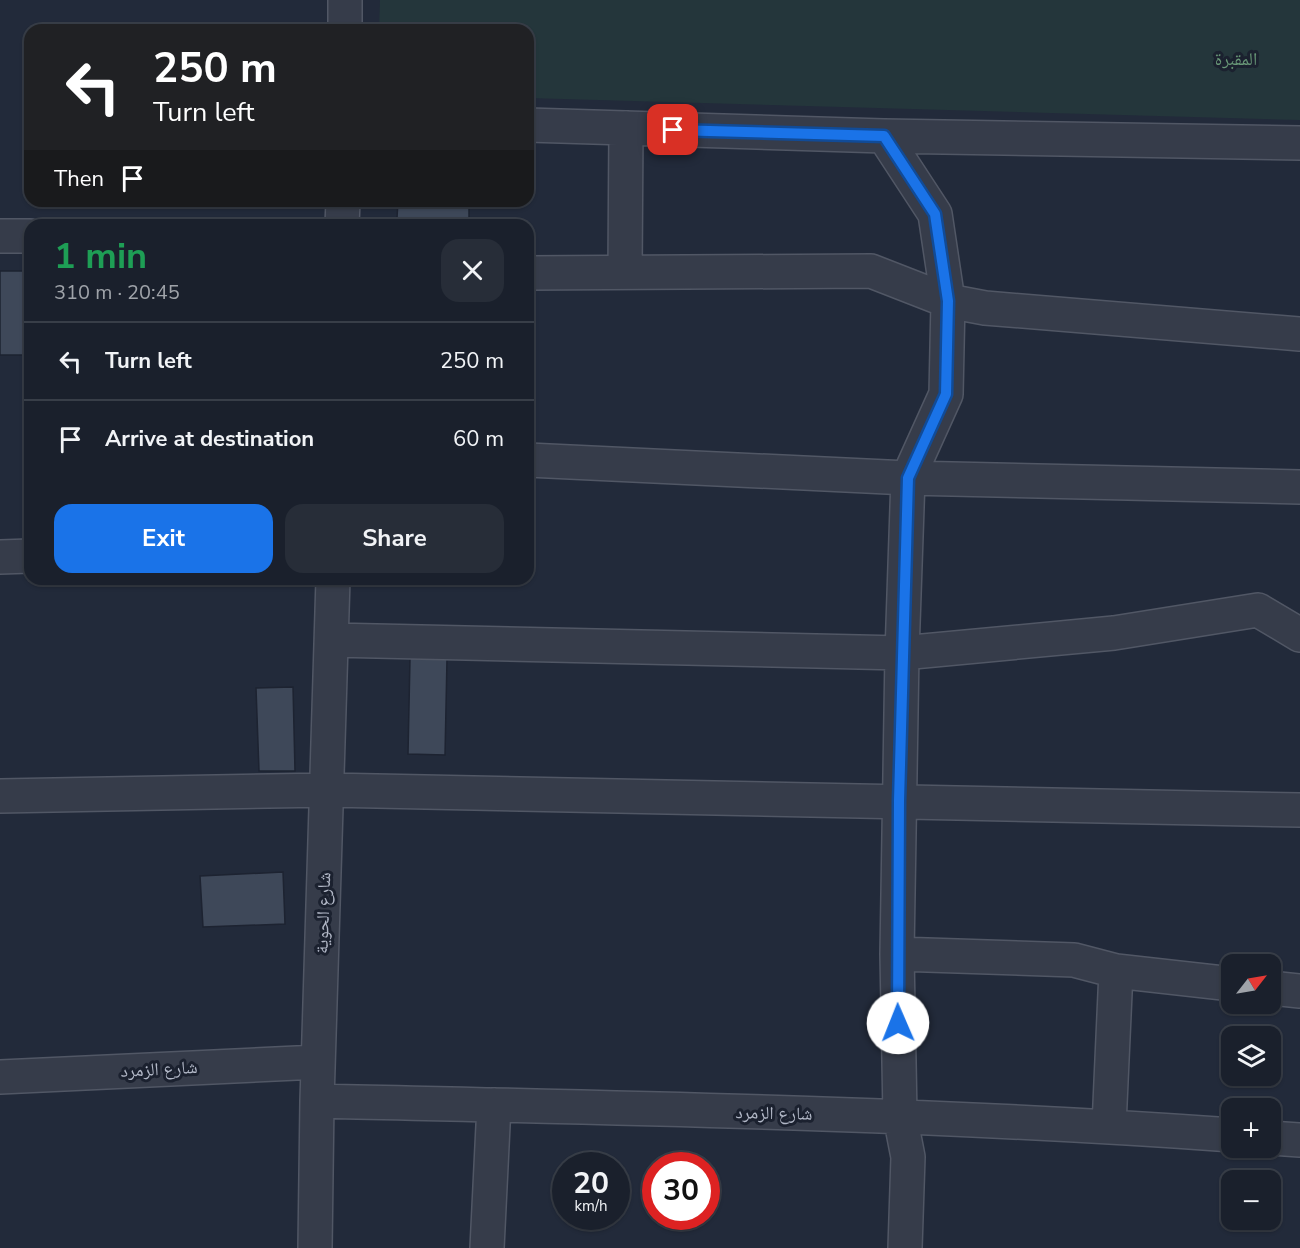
<!DOCTYPE html>
<html lang="en">
<head>
<meta charset="utf-8">
<style>
  :root { --surface:#1a202c; --page:#272d38; --text:#f1f3f6; --muted:#9fa3a9; --line:#383e48; --accent:#1a73e8 }
  body { margin:0; font-family:"Nunito Sans","Noto Naskh Arabic",sans-serif; background:var(--page); color:var(--text); height:100vh; display:flex; flex-direction:column; font-size:22px; white-space:nowrap }
  * { box-sizing:border-box; margin:0 }
  p { font-size:20px; color:var(--muted) }
  .icon { flex:none; width:33px; height:33px; fill:none; stroke:currentColor; stroke-width:2; stroke-linecap:round; stroke-linejoin:round }
  .map { position:relative; flex:1; overflow:hidden }
  .side { position:absolute; left:24px; top:219px; width:510px; height:366px; display:flex; flex-direction:column; background:var(--surface); border-radius:18px; box-shadow:0 2px 4px #0004,0 0 0 2px var(--line) }
  .side>* { flex:none }
  .guide { position:absolute; left:24px; top:24px; width:510px; height:183px; border-radius:18px; box-shadow:0 2px 4px #0004,0 0 0 2px var(--line); background:#202124; color:#fff; overflow:hidden }
  .needle { width:39px; rotate:59deg }
  .buttons { position:absolute; left:1221px; top:954px; display:grid; gap:12px }
  .buttons a { display:grid; place-items:center; width:60px; height:60px; border-radius:12px; background:var(--surface); box-shadow:0 2px 4px #0004,0 0 0 2px var(--line); font-size:30px }
  .speed { position:absolute; left:552px; top:1152px; display:flex; gap:12px; font-size:30px; font-weight:700; text-align:center }
  .speed>* { display:grid; place-content:center; width:78px; height:78px; border-radius:50%; background:var(--surface); box-shadow:0 2px 4px #0004,0 0 0 2px var(--line); line-height:1 }
  .speed small { font-size:15px; font-weight:400 }
  .speed .limit { border:9px solid #d22; background:#fff; color:#111 }
  .pin { position:absolute; display:grid; place-items:center; width:51px; height:51px; color:#fff; margin:-26px; border-radius:12px; box-shadow:0 3px 9px #0006 }
  .me { position:absolute; width:66px; margin:-33px; rotate:359deg; stroke-linejoin:round; filter:drop-shadow(0 0 4px #0008) }
  .turn { display:flex; align-items:center; gap:21px; height:126px; padding:0 30px; font-size:27px }
  .turn .icon { width:78px; height:78px; stroke-width:2.5 }
  .turn b { display:block; font-size:42px; line-height:51px }
  .then { display:flex; align-items:center; height:57px; padding:0 30px; background:#0003; gap:12px; font-size:22px }
  .round { display:grid; place-items:center; flex:none; width:63px; height:63px; border-radius:18px; background:var(--page) }
  .overview { display:flex; align-items:center; justify-content:space-between; height:102px; padding:0 30px }
  h1 { font-size:36px; font-weight:700; line-height:45px; color:#1e9e55 }
  .primary-button { display:flex; gap:12px; margin-top:auto; padding:12px 30px }
  .primary-button a { flex:1; height:69px; border-radius:18px; background:var(--accent); color:#fff; font-size:24px; font-weight:700; line-height:69px; text-align:center }
  .primary-button a+a { background:var(--page); color:var(--text) }
  ul { padding:0; list-style:none }
  li { display:flex; align-items:center; gap:18px; height:78px; padding:0 30px; border-top:2px solid var(--line) }
  li div { flex:1 }
  li b { display:block; font-size:22px }
  li em { font-style:normal }
  .map>svg:first-child { display:block }
  .green { fill:#24363b }
  .building { fill:#3e4859; stroke:#1d2331; stroke-width:1.5 }
  .lines { fill:none; stroke-linecap:round; stroke-linejoin:round }
  .minor-casing { stroke:#515765; stroke-width:36 }
  .minor { stroke:#363c4a; stroke-width:33 }
  .route-casing { stroke:#114b97; stroke-width:15 }
  .route { stroke:#1a73e8; stroke-width:10 }
  .labels { text-anchor:middle; dominant-baseline:central; stroke-width:6; stroke-linejoin:round; paint-order:stroke }
  .park-label { font-size:18px; fill:#689777; stroke:#1b212f }
  .street-label { font-size:18px; fill:#b1b7c6; stroke:#1b212f }
</style>
</head>
<body>
<div class="map">
<svg width="1300" height="1248" viewBox="0 0 1300 1248">
  <rect width="100%" height="100%" fill="#222a3a"/>
  <!-- green -->
  <path class="green" d="M 380,0 L 1300,0 L 1300,120 L 528,98 L 528,30 L 379,30 Z"/>
  <!-- building -->
  <path class="building" d="M 398,201 L 469,201 L 469,225 L 402,225 L 397,218 Z
    M 0,271 L 30,271 L 30,355 L 0,355 Z
    M 410,658 L 447,659 L 445,755 L 408,754 Z
    M 293,687 L 295,771 L 259,771 L 256,688 Z
    M 283,872 L 285,924 L 203,927 L 200,876 Z"/>
  <g class="lines">
    <!-- minor casing -->
    <g class="minor-casing">
      <path id="minor" d="M 345,0 L 345,30
        M 528,125 L 884,136 L 1300,143
        M 884,136 L 935,214 L 948,301 L 946,394 L 908,478 L 902,653 L 897,954 L 900,1116 L 908,1157 L 905,1248
        M 342,225 L 343,201
        M 0,236 L 30,236
        M 625,272 L 626,128
        M 528,273 L 871,271 L 948,301 L 985,308 L 1300,334
        M 528,460 L 908,478 L 1300,487
        M 0,557 L 30,556
        M 332,640 L 902,653 L 1114,633 L 1258,610 L 1300,635
        M 0,796 L 328,790 L 1300,810
        M 897,954 L 1074,960 L 1116,971
        M 1270,988 L 1300,991
        M 0,1077 L 318,1062
        M 317,1101 C 622,1108 927,1113 1232,1135
        M 1109,1126 L 1116,971 L 1232,984
        M 1270,1138 L 1300,1140
        M 315,1248 L 317,1101 L 333,579
        M 487,1248 L 494,1105"/>
    </g>
    <!-- minor -->
    <use href="#minor" class="minor"/>
  </g>
  <g class="lines">
    <!-- route casing -->
    <g class="route-casing">
      <path id="route" d="M 673,130 L 884,136 L 935,214 L 948,301 L 946,394 L 908,478 L 899,801 L 898,1023"/>
    </g>
    <!-- route -->
    <use href="#route" class="route"/>
  </g>
  <g class="labels">
    <!-- park labels -->
    <g class="park-label">
      <text x="1236" y="59">المقبرة</text>
    </g>
    <!-- street labels -->
    <g class="street-label">
      <text transform="translate(323 913) rotate(-88)">شارع الحوية</text>
      <text transform="translate(159 1069) rotate(-3)">شارع الزمرد</text>
      <text transform="translate(774 1113) rotate(1)">شارع الزمرد</text>
    </g>
  </g>
</svg>
<div class="buttons">
<a><svg class="needle" viewBox="-14 -14 28 28"><path d="M0-13l5 13h-10z" fill="#e53935"/><path d="M0 13l5-13h-10z" fill="#9fa3a9"/></svg></a>
<a><svg class="icon" aria-label="layers" viewBox="0 0 24 24"><path d="M12 4l9 5-9 5-9-5zM3 14l9 5 9-5"/></svg></a>
<a>+</a>
<a>−</a>
</div>
<div class="speed"><div>20<small>km/h</small></div><div class="limit">30</div></div>
<div class="pin" style="left:673px;top:130px;background:#d93025"><svg class="icon" aria-label="arrive" viewBox="0 0 24 24"><path d="M6 21V4h12l-3 4 3 4H6"/></svg></div>
<svg class="me" style="left:898px;top:1023px" viewBox="-20 -20 40 40"><circle r="19" fill="#fff"/><path d="M0-13L10 11 0 6-10 11z" fill="#1a73e8"/></svg>
<div class="guide">
<div class="turn"><svg class="icon" aria-label="left" viewBox="0 0 24 24"><path d="M17 20v-9H6M10 6l-5 5 5 5"/></svg><div><b>250 m</b>Turn left</div></div>
<div class="then">Then<svg class="icon" aria-label="arrive" viewBox="0 0 24 24"><path d="M6 21V4h12l-3 4 3 4H6"/></svg></div>
</div>
<section class="side">
<div class="overview"><div><h1>1 min</h1><p>310 m · 20:45</p></div><a class="round"><svg class="icon" aria-label="close" viewBox="0 0 24 24"><path d="M6 6l12 12M18 6L6 18"/></svg></a></div>
<ul>
<li><svg class="icon" aria-label="left" viewBox="0 0 24 24"><path d="M17 20v-9H6M10 6l-5 5 5 5"/></svg><div><b>Turn left</b></div><em>250 m</em></li>
<li><svg class="icon" aria-label="arrive" viewBox="0 0 24 24"><path d="M6 21V4h12l-3 4 3 4H6"/></svg><div><b>Arrive at destination</b></div><em>60 m</em></li>
</ul>
<div class="primary-button"><a>Exit</a><a>Share</a></div>
</section>
</div>
</body>
</html>
